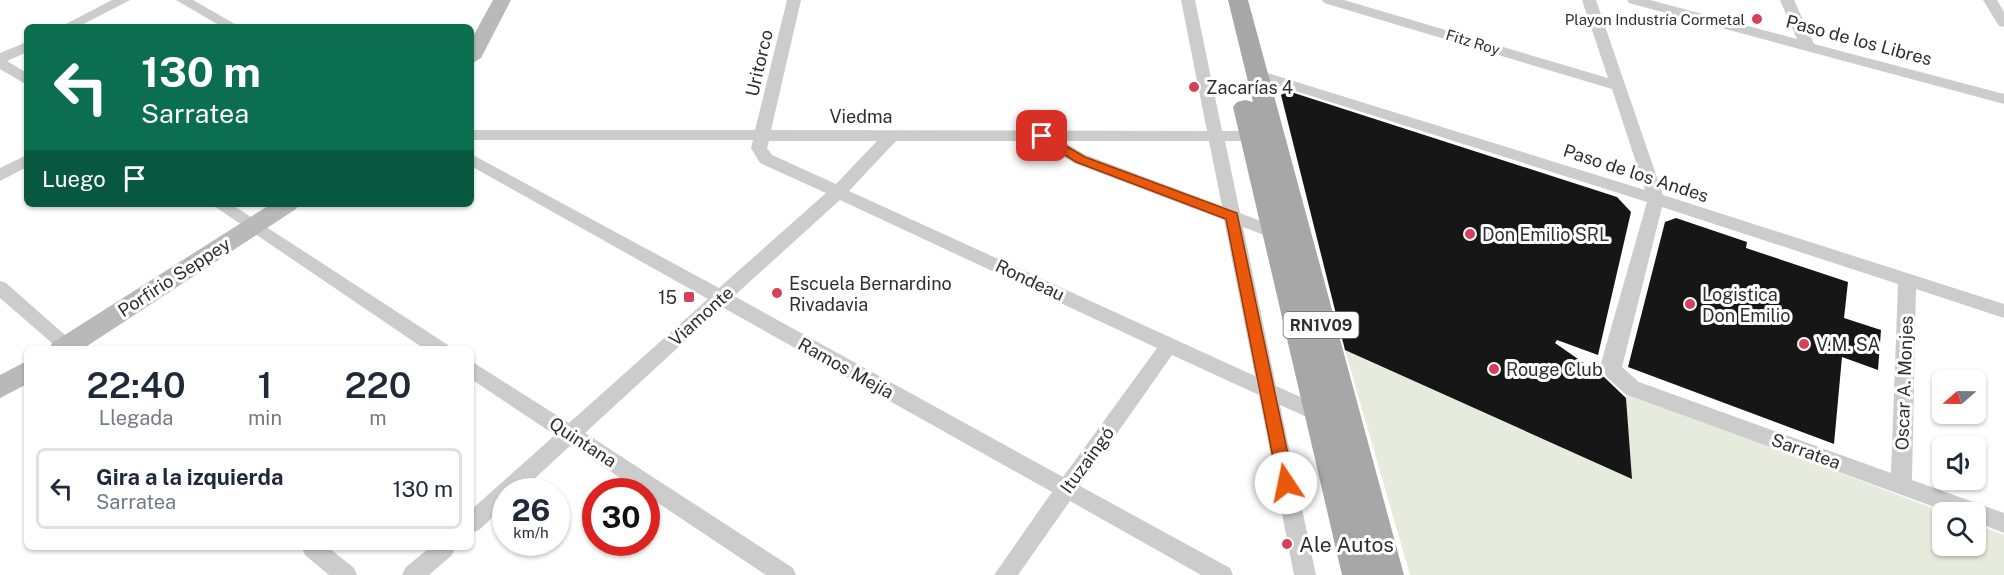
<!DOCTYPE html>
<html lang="es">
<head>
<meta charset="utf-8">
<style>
  :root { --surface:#fff; --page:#f2f2f3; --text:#1f2937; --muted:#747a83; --line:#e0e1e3 }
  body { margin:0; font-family:"Public Sans",sans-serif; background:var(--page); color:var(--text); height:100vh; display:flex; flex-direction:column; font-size:22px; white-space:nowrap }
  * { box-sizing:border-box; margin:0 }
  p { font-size:20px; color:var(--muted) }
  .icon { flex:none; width:33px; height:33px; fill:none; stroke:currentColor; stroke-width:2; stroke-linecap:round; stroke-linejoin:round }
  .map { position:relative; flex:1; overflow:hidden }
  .panel { position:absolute; left:24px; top:346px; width:450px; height:204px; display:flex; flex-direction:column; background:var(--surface); border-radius:9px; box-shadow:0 2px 4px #0004 }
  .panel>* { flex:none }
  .hud { position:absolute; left:24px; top:24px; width:450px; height:183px; border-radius:9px; box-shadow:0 2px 4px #0004; background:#0b6e4f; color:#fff; overflow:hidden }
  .needle { width:39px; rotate:250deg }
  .tools { position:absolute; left:1932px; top:370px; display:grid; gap:12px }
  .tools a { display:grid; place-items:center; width:54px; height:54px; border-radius:9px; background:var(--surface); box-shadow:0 2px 4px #0004; font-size:30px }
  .speed { position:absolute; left:492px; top:478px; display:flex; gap:12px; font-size:30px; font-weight:700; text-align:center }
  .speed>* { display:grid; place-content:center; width:78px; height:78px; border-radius:50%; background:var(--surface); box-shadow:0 2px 4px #0004; line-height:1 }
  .speed small { font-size:15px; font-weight:400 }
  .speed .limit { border:9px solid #d22; background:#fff; color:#111 }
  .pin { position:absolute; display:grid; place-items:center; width:51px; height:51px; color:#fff; margin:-26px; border-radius:12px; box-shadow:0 3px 9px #0006 }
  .me { position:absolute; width:66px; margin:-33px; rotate:349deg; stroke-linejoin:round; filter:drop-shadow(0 0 4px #0008) }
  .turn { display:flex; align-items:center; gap:21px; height:126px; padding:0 18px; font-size:27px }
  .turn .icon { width:78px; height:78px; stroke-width:2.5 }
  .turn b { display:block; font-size:42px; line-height:51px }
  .then { display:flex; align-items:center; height:57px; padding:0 18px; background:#0003; gap:12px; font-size:22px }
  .eta { display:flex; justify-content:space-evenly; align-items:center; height:102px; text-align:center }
  .eta b { font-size:36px; font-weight:600; line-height:42px }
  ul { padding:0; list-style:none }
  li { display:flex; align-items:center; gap:18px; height:81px; margin:0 12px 9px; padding:0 6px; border:3px solid var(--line); border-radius:9px }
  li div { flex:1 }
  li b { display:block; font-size:22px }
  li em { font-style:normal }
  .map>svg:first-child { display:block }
  .green { fill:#e6ebde }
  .building { fill:#161616 }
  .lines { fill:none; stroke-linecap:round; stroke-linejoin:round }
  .street { fill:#ccc; fill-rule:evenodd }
  .secondary { fill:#b9b9b9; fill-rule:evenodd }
  .primary { fill:#a7a7a7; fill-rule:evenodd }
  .route { fill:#ea580c; stroke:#983908; stroke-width:1.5 }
  .poi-dot { fill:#d74059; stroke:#fff; stroke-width:2 }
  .labels { text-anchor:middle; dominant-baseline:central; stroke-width:6; stroke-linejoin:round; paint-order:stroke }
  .far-poi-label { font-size:15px; fill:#2f2f2f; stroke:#fff; text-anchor:end }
  .far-street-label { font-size:15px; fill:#2f2f2f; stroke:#fff }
  .shield { fill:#fff; stroke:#6d6d6d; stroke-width:1.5 }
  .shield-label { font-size:16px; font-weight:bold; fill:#2f2f2f }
  .street-label { font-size:18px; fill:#2f2f2f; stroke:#fff }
  .poi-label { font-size:18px; fill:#2f2f2f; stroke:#fff; text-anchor:start }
  .near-poi-label { font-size:21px; fill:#2f2f2f; stroke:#fff; text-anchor:start }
</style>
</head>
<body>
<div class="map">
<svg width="2004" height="575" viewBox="0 0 2004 575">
  <rect width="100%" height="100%" fill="#fff"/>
  <!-- green -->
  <path class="green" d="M 1345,350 L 1627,419 L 1626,392 L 1946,513 L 1942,513 L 1942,546 L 1976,546 L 1976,524 L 2004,535 L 2004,575 L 1410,575 Z"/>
  <!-- building -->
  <path class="building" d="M 1288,91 L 1617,197 L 1631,212 L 1598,355 L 1557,340 L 1555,343 L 1604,377 L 1626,398 L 1632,479 L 1345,350 L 1281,95 Z
    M 1676,218 L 1747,242 L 1746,248 L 1848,282 L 1844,318 L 1881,330 L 1878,370 L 1842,357 L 1834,444 L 1628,367 L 1665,222 Z"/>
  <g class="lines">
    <!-- street -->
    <path class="street" d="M 112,0 L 130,0 L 78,27 L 60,27 Z
      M 176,0 L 193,0 L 240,27 L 222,27 Z
      M 787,0 L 801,0 L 771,130 L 1207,131 L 1181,0 L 1195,0 L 1222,131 L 1251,131 L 1259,136 L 1251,141 L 1225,141 L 1240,213 L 1281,229 L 1284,233 L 1275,239 L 1243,227 L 1276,386 L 1325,408 L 1328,414 L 1325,420 L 1318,422 L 1280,405 L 1316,575 L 1294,575 L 1259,395 L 1172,355 L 1080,486 L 1230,568 L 1233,575 L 1201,575 L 1070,501 L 1018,575 L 994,575 L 1052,492 L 722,307 L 585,433 L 793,568 L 796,575 L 766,575 L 646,495 L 646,492 L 641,492 L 571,445 L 520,492 L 506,492 L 506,505 L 479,530 L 471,533 L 471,510 L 555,435 L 471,379 L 471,361 L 569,423 L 708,299 L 471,166 L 471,154 L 719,288 L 826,193 L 760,163 L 751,148 L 753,140 L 471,140 L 471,130 L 755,130 ZM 769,141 L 877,141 L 836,184 L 772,155 L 767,148 ZM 896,141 L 1038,141 L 1074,163 L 1224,220 L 1255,376 L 849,191 ZM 1062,141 L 1209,141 L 1222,206 L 1086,155 ZM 840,200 L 1157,348 L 1063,477 L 734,296 Z
      M 1322,0 L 1344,0 L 1608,78 L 1582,0 L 1596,0 L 1663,195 L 2004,304 L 2004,318 L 1916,289 L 1912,480 L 2004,513 L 2004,533 L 1976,522 L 1976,513 L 1951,513 L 1625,394 L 1606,376 L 1601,363 L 1647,202 L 1251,77 L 1249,74 L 1256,69 L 1261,71 L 1645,190 L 1612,89 L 1324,3 ZM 1662,207 L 1898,284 L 1891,473 L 1639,382 L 1622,367 Z
      M 1627,0 L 1650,0 L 1797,39 L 1780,0 L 1794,0 L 1814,44 L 2004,94 L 2004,104 L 1629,3 Z
      M 1983,0 L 1997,0 L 2004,12 L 2004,27 L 1999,26 Z
      M 27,42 L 27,52 L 7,61 L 27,73 L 27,85 L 0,69 L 0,53 Z
      M 27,155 L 27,167 L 0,181 L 0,168 Z
      M 211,204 L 231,204 L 448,345 L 450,350 L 426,350 Z
      M 0,281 L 6,283 L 82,350 L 60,350 L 0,298 Z
      M 302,548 L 329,548 L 354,568 L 357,575 L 329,575 L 305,555 Z
      M 429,548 L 455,548 L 452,555 L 429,575 L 402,575 L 405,568 Z"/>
    <!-- secondary -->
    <path class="secondary" d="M 493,0 L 511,0 L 481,58 L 471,64 L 471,40 Z
      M 271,204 L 299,204 L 296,209 L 81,350 L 49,350 L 52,343 Z
      M 27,361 L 27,384 L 0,398 L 0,375 Z"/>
    <!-- primary -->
    <path class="primary" d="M 1228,0 L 1248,0 L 1404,575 L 1342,575 L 1233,107 L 1237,102 L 1245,100 L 1253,102 Z"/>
  </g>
  <!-- route -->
  <path class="route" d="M 1042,132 L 1085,157 L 1237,213 L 1294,483 L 1292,488 L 1281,488 L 1278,483 L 1226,219 L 1076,162 L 1038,138 L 1036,136 Z"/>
  <!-- markers -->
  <g class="poi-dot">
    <circle cx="1757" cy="19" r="6"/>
    <circle cx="1194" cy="87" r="6"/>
    <circle cx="1470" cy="234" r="6"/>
    <circle cx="777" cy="293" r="6"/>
    <rect x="683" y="291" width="12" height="12" rx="3"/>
    <circle cx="1690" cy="304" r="6"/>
    <circle cx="1804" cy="344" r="6"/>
    <circle cx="1494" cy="369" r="6"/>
    <circle cx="1287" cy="544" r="6"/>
  </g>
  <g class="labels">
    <!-- far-poi labels -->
    <g class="far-poi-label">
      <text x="1745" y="19">Playon Industría Cormetal</text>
    </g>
    <!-- far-street labels -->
    <g class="far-street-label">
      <text transform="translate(1473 42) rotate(17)">Fitz Roy</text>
    </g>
    <!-- shield labels -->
    <rect class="shield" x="1283.5" y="312" width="75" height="26" rx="4.5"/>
    <g class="shield-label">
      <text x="1321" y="325">RN1V09</text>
    </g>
    <!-- street labels -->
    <g class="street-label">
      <text transform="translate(1859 40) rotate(15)">Paso de los Libres</text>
      <text transform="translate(759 63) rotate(-77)">Uritorco</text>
      <text x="861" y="116">Viedma</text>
      <text transform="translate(1636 173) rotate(18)">Paso de los Andes</text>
      <text transform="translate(174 277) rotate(-33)">Porfirio Seppey</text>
      <text transform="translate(1030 280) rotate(25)">Rondeau</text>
      <text transform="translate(701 316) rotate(-42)">Viamonte</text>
      <text transform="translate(846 368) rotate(29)">Ramos Mejía</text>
      <text transform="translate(1904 383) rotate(-88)">Oscar A. Monjes</text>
      <text transform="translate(583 442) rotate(33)">Quintana</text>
      <text transform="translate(1806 451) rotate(20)">Sarratea</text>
      <text transform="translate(1087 460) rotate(-54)">Ituzaingó</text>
    </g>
    <!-- poi labels -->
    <g class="poi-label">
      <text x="1206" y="87">Zacarías 4</text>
      <text x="1482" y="234">Don Emilio SRL</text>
      <text x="789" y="283">Escuela Bernardino<tspan x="789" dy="21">Rivadavia</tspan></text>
      <text x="1702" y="294">Logistica<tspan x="1702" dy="21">Don Emilio</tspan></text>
      <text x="677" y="297" text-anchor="end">15</text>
      <text x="1816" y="344">V.M. SA</text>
      <text x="1506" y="369">Rouge Club</text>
    </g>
    <!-- near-poi labels -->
    <g class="near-poi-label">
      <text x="1299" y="544">Ale Autos</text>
    </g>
  </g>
</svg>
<div class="tools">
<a><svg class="needle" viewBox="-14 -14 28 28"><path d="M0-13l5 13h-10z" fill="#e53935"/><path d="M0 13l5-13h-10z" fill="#747a83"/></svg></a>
<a><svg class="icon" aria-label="sound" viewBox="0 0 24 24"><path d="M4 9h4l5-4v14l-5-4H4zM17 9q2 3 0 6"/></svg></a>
<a><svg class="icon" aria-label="search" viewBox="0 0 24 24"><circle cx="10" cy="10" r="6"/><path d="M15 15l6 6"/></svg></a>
</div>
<div class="speed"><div>26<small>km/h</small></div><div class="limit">30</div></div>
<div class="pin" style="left:1042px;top:136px;background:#d93025"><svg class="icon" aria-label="arrive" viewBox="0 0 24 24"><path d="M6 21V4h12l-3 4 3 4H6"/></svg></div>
<svg class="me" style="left:1286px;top:483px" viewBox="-20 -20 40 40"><circle r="19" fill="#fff"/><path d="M0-13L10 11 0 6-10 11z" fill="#ea580c"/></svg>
<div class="hud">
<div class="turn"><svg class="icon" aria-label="left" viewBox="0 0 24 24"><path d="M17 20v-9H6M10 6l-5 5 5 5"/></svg><div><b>130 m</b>Sarratea</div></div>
<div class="then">Luego<svg class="icon" aria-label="arrive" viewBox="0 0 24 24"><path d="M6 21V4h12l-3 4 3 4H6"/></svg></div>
</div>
<section class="panel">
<div class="eta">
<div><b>22:40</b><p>Llegada</p></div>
<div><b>1</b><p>min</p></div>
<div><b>220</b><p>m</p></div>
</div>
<ul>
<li><svg class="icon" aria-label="left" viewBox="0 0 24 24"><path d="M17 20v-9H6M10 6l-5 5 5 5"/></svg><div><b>Gira a la izquierda</b><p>Sarratea</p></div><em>130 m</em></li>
</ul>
</section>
</div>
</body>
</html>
